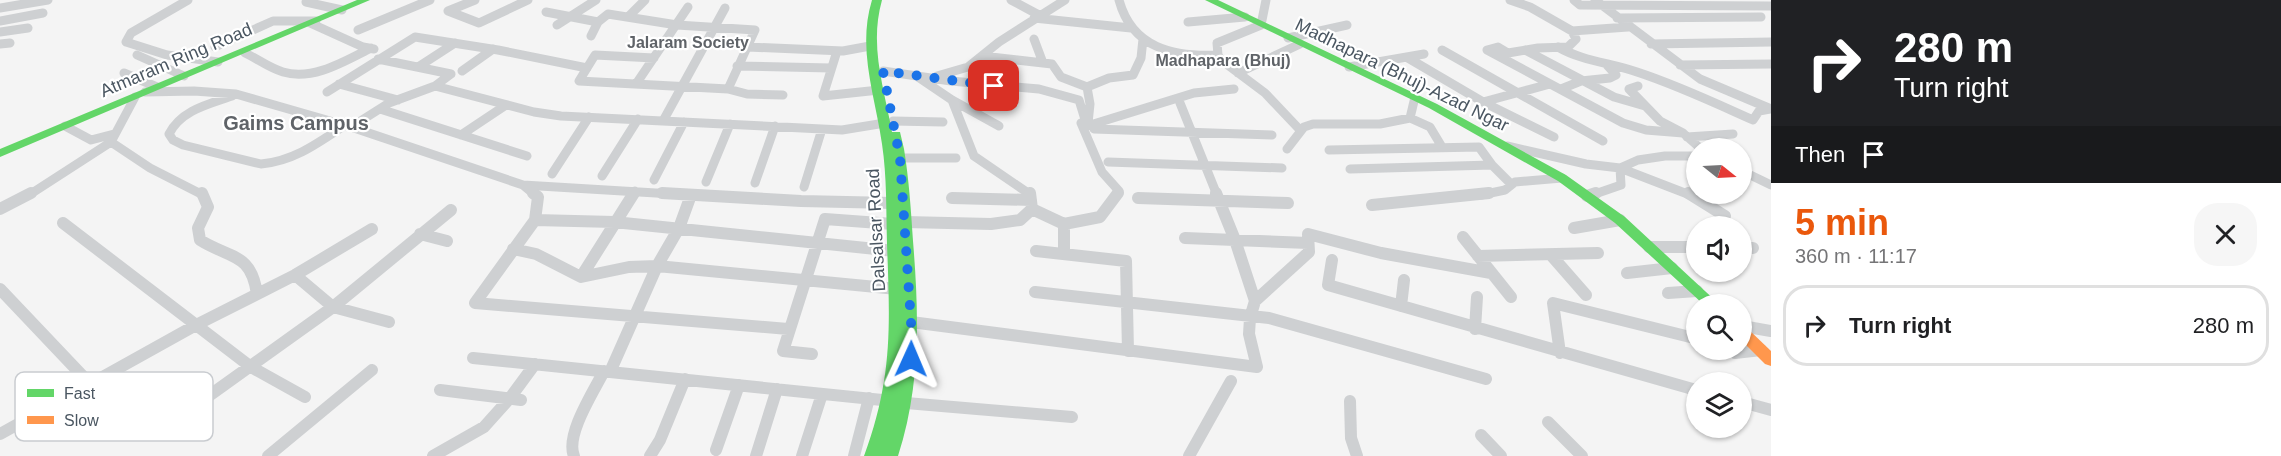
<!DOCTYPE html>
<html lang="en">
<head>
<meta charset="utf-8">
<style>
  :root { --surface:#fff; --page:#f6f6f6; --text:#202124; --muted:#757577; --line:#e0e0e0; --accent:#ea580c }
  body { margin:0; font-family:Arial,sans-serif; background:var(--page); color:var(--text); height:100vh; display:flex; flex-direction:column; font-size:22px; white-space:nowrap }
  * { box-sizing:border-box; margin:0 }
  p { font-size:20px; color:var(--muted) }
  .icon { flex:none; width:33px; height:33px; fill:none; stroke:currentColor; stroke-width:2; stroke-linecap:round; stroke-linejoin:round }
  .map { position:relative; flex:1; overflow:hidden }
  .panel { display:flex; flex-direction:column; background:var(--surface); width:510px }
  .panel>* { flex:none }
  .top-card { background:#202124; color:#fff; overflow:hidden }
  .needle { width:39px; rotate:108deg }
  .tools { position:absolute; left:1686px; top:138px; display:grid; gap:12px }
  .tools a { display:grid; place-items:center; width:66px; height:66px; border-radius:50%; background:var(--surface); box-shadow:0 2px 4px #0004; font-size:30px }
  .pin { position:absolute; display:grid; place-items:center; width:51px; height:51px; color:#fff; margin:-26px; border-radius:12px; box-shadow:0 3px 9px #0006 }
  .me { position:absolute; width:66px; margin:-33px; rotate:1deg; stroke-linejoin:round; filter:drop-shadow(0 0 4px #0008) }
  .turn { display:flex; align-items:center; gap:21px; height:126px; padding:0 24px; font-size:27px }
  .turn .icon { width:78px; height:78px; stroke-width:2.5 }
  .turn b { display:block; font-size:42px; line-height:51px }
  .then { display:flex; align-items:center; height:57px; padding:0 24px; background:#0003; gap:12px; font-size:22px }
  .round { display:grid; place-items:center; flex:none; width:63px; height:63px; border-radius:24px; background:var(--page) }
  .head { display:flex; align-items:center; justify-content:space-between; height:102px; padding:0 24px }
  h1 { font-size:36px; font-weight:800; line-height:45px; color:var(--accent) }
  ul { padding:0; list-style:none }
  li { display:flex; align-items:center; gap:18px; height:81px; margin:0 12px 9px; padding:0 12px; border:3px solid var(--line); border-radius:24px }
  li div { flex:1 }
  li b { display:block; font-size:22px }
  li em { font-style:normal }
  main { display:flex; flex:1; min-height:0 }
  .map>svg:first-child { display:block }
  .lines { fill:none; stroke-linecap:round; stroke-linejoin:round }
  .street-far1 { stroke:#ced0d2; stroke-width:9 }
  .street { stroke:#ced0d2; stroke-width:12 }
  .fast { fill:#63d668; fill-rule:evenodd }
  .slow { fill:#ff974d; fill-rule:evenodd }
  .route { stroke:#1a73e8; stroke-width:10; stroke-dasharray:0 18 }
  .labels { text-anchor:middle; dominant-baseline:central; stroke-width:4.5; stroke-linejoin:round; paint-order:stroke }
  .far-neighbourhood-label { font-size:16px; font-weight:bold; fill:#5f6368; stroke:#fff }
  .street-label { font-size:18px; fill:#4a5661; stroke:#fff }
  .neighbourhood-label { font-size:20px; font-weight:bold; fill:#5f6368; stroke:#fff }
  .key { fill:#fff; stroke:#c9ccd0; stroke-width:1.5 }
  .key-label { font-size:16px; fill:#4a5661 }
</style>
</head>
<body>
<main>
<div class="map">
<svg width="1771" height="456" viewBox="0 0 1771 456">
  <rect width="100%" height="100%" fill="#f4f4f4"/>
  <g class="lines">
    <!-- street-far1 -->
    <path class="street-far1" d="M 188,0 L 131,33 L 126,42 L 167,55 L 218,62
      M 475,0 L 448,11 L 479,23 L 528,0
      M 1011,0 L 1039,15
      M 1119,0 C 1132,48 1173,57 1218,55 L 1217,43 L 1261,25 L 1266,0
      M 1510,0 L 1530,7 L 1572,31 L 1628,27
      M 1574,0 L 1580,5 L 1771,6
      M 1595,0 L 1700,79 L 1771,109
      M 306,2 L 342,10
      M 0,8 L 48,0
      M 546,12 L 598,22
      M 629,16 L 645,0
      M 1034,18 L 1131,28
      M 1617,18 L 1761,17
      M 0,21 L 43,13
      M 1188,22 L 1245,17
      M 310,23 L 363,47 L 374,49
      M 557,25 L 596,0
      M 358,30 L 430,0
      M 0,32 L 28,28
      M 591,36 L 598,22 L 608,14 L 677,25 L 755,30 L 728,89
      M 1288,38 L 1347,25
      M 1034,39 L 1043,63
      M 0,44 L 10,43
      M 1651,44 L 1771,42
      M 215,47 L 273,21 L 316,21
      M 748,47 L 843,51 L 870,46
      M 1558,47 C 1582,61 1611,63 1637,72 C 1677,85 1715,103 1753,120 L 1759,111 L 1770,109
      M 1442,50 L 1603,141
      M 1487,50 L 1623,123 L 1646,130 L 1683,133
      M 1487,50 L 1498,47 L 1508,53 L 1538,48 L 1568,47 L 1576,39 L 1572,31
      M 1525,50 L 1614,97 L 1645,106
      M 837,51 L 823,96 L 879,90
      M 245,53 C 258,59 269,68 283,72 C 313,81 345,61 371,48
      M 137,55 L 184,76
      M 1218,55 L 1221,60 L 1265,93 L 1301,131
      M 982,56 L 1052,64 L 1061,77 L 1087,87
      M 654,58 L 595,55 L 579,81 L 728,89 L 747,94 L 783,95
      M 1408,58 L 1483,102 L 1554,137
      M 378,59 L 451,74
      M 1680,65 L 1771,64
      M 737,66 L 831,68
      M 418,67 L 455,43
      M 1349,67 L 1424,54
      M 462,71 L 493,49
      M 883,71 L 951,81 L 1039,89 L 1079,100 L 1087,126
      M 124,73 L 157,87
      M 1238,73 L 1300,44
      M 937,76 L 968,67 L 999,42 L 1065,0
      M 918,77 L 952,100 L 999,126
      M 339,84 L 398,100
      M 636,84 L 688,7
      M 435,86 L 534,112 L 561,116 L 842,130 L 885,123
      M 1638,86 L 1629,89 L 1660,121 L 1683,133 L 1700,148
      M 1561,89 L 1581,81 L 1610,78 L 1616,75 L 1606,64
      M 145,92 L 194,91 L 236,94 L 351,127 L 523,185 L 535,195
      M 327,92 L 415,37 L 498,50 L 587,68
      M 232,96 C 209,104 181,110 169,134 L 173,140 L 183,145 L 261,164 C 294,161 318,143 345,125
      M 135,97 L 111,142 L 150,168 L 203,195
      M 952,100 L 974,156 L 1031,195
      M 1483,102 L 1550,84
      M 1180,103 L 1217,195
      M 380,109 L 527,156
      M 1410,118 L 1415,97
      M 663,121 L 725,8
      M 893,121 L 943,122
      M 1088,123 L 1090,104 L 1087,87 L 1109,78 L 1133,75 L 1141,58 L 1143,39
      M 65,126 L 91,140 L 114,134
      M 351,127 L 389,103 L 435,86 L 451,74
      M 1094,129 L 1272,135
      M 461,135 L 506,105
      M 1687,137 L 1733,134
      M 1507,146 L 1586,164 L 1620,168 L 1638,160 L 1665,156 L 1696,156
      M 1287,149 L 1304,127 L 1313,124 L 1380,124 L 1410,118 L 1430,127 L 1442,147
      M 1329,150 L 1479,147 L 1492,165 L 1511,184
      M 900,158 L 956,158
      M 1108,162 L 1282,168
      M 1350,169 L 1492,165
      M 1742,171 L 1771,185
      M 552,174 L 589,117
      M 602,176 L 638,119
      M 654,180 L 684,122
      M 706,182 L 730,124
      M 755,183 L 775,126
      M 523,185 L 689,195
      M 804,187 L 822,129
      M 29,195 L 111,142
      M 633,195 L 635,191
      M 1116,195 L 1119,191 L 1102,172 L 1081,123 L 1087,126 L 1194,93 L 1234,89
      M 1481,195 L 1505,190 L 1515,182 L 1562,178
      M 1592,195 L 1621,185 L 1620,168 L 1690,195"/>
    <!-- street -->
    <path class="street" d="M 202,193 L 208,207 L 198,228 L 200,240 C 230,259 251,252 257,294
      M 533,193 L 538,197 L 535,220 L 475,303 L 788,329
      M 662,193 L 801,201 L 892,203
      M 1688,193 L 1725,216
      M 1587,196 L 1596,193
      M 952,198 L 1031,200
      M 1138,198 L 1288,203
      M 1372,205 L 1489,193
      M 0,209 L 31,193
      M 1032,209 L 1064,224
      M 535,220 L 614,222 L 895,251
      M 905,222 L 991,224 L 1020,220 L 1032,209 L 1030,193
      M 63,223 L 251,367 L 305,397
      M 1574,228 L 1620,220
      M 420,234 L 447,241
      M 1463,237 L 1511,297
      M 1185,238 L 1308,243
      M 1649,247 L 1696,247
      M 1742,248 L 1753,248
      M 513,249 L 536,254 L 581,277 L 629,267 L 657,266 L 897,289
      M 1036,251 L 1126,261 L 1128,351
      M 1064,254 L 1064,224 L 1100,217 L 1118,193
      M 1551,255 L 1586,295
      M 1478,256 L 1598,253
      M 1332,260 L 1328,285 L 1696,390
      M 1627,273 L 1672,268
      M 295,275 L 333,307 L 389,322
      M 581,277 L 634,193
      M 0,289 L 131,427
      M 1035,292 L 1269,318 L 1486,379
      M 1668,293 L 1697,291
      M 1255,301 L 1309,252 L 1308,234 L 1381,253 L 1491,273
      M 1401,306 L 1404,280
      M 911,322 L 1257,367 L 1249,334 L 1250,318 L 1255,301 L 1235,240 L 1216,193
      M 1742,326 L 1771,331
      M 1475,329 L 1477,297
      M 1560,353 L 1553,303 L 1690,337
      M 1735,353 L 1761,350
      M 812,354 L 783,351 L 825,219 L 893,224
      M 473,358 L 892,401
      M 610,372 L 657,266 L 679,228 L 691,195
      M 440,390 L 521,400
      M 1350,401 L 1351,438 L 1357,456
      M 1742,402 L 1771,410
      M 906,403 L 1072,417
      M 185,413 L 333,307 L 451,210
      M 1548,422 L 1582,456
      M 0,434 L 196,325 L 295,275 L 372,229
      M 1481,435 L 1501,456
      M 716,450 L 739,385
      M 268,456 L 372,370
      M 433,456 L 484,427 L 510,398 L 535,364
      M 574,456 C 565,435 594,391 604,371
      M 650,456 L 660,440 L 685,379
      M 756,456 L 777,389
      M 802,456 L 822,394
      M 854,456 L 869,398
      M 1189,456 L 1231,381"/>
    <!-- fast -->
    <path class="fast" d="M 357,0 L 370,0 L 0,157 L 0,149 Z
      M 872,0 L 882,0 C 869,46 884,87 892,132 L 900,132 L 904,149 C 909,180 911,210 913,241 C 919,315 921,385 898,456 L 864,456 C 893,378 890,325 887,244 C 886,211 887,177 882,144 C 875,95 857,49 872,0 Z
      M 1205,0 L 1218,0 L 1437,104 L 1566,175 L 1625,217 L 1719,304 L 1703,304 L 1615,223 L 1558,181 L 1429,108 Z"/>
    <!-- slow -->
    <path class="slow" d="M 1742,327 L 1747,328 L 1771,351 L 1771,366 L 1765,364 L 1742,341 Z"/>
  </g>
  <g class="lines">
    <!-- route -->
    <path class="route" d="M 911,359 L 912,337 L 900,158 L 883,71 L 994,86"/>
  </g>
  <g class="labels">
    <!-- far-neighbourhood labels -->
    <g class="far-neighbourhood-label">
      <text x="688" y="42">Jalaram Society</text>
      <text x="1223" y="60">Madhapara (Bhuj)</text>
    </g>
    <!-- street labels -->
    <g class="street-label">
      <text transform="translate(176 60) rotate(-23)">Atmaram Ring Road</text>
      <text transform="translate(1402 75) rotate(26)">Madhapara (Bhuj)-Azad Ngar</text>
      <text transform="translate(876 230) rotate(-93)">Dalsalsar Road</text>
    </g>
    <!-- neighbourhood labels -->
    <g class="neighbourhood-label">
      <text x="296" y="123">Gaims Campus</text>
    </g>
  </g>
  <!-- legend -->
  <rect x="15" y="372" width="198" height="69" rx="9" class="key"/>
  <rect x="27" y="389" width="27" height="8" fill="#63d668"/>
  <rect x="27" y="416" width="27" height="8" fill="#ff974d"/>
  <g class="key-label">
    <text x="64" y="399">Fast</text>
    <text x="64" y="426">Slow</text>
  </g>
</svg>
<div class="tools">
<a><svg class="needle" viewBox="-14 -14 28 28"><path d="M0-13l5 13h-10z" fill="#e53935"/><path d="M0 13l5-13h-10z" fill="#757577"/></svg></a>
<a><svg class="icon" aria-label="sound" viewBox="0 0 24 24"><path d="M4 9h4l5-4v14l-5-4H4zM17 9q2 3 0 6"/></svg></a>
<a><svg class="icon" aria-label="search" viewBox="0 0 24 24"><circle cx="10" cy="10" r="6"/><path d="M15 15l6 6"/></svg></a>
<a><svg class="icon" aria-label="layers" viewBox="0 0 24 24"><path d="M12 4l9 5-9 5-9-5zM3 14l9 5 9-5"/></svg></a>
</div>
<div class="pin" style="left:994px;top:86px;background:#d93025"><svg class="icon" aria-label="arrive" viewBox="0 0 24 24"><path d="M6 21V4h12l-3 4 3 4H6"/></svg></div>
<svg class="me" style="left:911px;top:359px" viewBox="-20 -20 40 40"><path d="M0-17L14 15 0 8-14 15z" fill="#1a73e8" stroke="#fff" stroke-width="4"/></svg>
</div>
<section class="panel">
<div class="top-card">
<div class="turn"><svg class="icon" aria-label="right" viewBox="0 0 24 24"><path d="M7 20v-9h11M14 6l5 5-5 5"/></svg><div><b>280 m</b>Turn right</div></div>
<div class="then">Then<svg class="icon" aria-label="arrive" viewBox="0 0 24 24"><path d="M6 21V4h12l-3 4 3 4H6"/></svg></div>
</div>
<div class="head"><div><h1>5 min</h1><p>360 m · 11:17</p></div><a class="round"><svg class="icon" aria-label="close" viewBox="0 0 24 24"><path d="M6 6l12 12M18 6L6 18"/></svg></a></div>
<ul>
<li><svg class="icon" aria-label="right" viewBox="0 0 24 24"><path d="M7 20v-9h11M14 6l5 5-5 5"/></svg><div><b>Turn right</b></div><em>280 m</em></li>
</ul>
</section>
</main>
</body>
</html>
